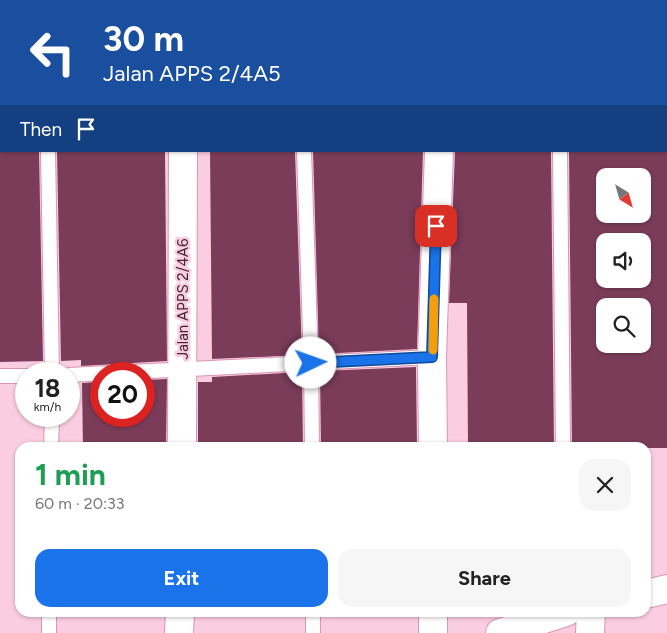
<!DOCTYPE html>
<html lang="en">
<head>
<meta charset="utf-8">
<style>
  :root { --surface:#fff; --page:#f6f6f6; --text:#222; --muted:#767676; --accent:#1a73e8 }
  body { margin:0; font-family:Figtree,sans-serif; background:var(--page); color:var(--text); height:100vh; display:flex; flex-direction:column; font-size:19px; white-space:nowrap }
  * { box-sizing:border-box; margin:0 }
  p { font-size:16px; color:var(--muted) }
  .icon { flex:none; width:28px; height:28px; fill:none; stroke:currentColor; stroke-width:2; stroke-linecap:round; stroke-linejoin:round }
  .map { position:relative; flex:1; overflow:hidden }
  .drawer { position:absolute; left:15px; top:442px; width:636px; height:175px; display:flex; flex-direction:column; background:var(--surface); border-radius:15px; box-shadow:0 1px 4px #0004 }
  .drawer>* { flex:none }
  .banner { position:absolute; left:0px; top:0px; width:668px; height:152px; box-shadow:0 1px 4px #0004; background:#1a4fa0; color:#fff; overflow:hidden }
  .needle { width:32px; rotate:143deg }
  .buttons { position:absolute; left:596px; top:168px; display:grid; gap:10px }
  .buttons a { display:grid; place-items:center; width:55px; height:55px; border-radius:10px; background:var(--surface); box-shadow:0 1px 4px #0004; font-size:25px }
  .speed { position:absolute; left:15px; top:362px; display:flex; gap:10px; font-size:25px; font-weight:700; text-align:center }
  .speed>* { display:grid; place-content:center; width:65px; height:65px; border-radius:50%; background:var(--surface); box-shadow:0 1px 4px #0004; line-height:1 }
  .speed small { font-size:12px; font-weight:400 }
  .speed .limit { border:8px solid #d22; background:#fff; color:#111 }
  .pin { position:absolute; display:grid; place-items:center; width:42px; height:42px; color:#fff; margin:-21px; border-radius:10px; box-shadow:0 2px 8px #0006 }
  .me { position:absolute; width:55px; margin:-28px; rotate:87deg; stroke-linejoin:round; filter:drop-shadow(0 0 4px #0008) }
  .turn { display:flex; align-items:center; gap:18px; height:105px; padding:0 20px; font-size:22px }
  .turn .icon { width:65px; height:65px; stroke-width:2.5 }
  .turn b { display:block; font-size:35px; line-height:42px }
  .then { display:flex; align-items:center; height:48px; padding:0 20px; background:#0003; gap:10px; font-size:19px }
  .round { display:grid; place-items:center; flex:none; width:52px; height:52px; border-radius:15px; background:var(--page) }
  .overview { display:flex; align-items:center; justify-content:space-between; height:85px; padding:0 20px }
  h1 { font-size:30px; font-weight:700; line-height:38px; color:#1e9e55 }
  .button { display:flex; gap:10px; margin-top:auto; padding:10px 20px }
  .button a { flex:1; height:58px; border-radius:15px; background:var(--accent); color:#fff; font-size:20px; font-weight:700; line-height:58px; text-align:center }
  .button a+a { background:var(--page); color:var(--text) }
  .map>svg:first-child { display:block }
  .green { fill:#dd8fb1 }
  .building { fill:#7b3c5a; fill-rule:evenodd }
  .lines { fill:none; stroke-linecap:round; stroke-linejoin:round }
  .lane-casing { stroke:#dc95b4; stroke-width:16 }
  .street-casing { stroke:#dc95b4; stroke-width:30 }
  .lane { stroke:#fff; stroke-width:14 }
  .street { stroke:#fff; stroke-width:28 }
  .route-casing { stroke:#114b97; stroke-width:12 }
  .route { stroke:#1a73e8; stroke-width:9 }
  .slow { stroke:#f59e0b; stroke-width:9 }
  .labels { text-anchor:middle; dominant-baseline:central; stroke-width:5; stroke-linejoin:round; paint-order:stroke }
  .street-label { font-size:15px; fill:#422632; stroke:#fbcde0 }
</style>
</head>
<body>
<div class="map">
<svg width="667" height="633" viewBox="0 0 667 633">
  <rect width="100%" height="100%" fill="#fbcde0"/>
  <!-- green -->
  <path class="green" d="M 476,0 L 667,0 L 667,12 L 666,1 Z"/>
  <!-- building -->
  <path class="building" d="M 0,151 L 39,151 L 43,361 L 0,362 Z
    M 57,151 L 165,151 L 167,361 L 81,366 L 81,360 L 61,361 Z
    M 210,151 L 295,151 L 302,355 L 212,359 Z
    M 313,151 L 423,151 L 417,349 L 319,354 Z
    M 455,151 L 551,151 L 554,448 L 468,448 L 467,303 L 449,303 Z
    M 569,151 L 667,151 L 667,448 L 572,448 ZM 605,176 L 642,176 L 642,214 L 605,214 ZM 605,241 L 642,241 L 642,279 L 605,279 ZM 605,306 L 642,306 L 642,344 L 605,344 Z
    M 416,367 L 417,448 L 321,448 L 320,371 Z
    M 302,372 L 303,448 L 198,448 L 198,382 L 212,382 L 212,377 Z
    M 167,379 L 166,448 L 83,448 L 82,383 L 101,382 L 101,416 L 144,416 L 144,380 Z"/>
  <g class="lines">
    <!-- lane casing -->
    <g class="lane-casing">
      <path id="lane" d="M 229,1 L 229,0
        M 444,1 L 444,0
        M 48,151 L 52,374
        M 304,151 L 311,363 L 312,448
        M 560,151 L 563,448
        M 69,375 L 432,357
        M 0,376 L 26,376
        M 51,448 L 52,416
        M 313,612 L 313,633
        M 49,633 L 49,612"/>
    </g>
    <!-- street casing -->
    <g class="street-casing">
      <path id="street" d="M 666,38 L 667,38
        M 0,42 L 1,42
        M 182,448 L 183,151
        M 433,448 L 432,357 L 439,151
        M 646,594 L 667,589
        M 433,612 L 433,633
        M 179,633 L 180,612
        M 500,633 L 566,612
        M 590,633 L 591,612"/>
    </g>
    <!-- lane -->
    <use href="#lane" class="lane"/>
    <!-- street -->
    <use href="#street" class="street"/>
  </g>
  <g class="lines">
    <!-- route casing -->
    <g class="route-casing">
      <path id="route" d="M 311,363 L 432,357 L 436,226"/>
    </g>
    <!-- route -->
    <use href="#route" class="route"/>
    <!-- slow -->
    <path class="slow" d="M 433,350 L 434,299"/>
  </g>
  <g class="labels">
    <!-- street labels -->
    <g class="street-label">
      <text transform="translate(183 299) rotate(-90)">Jalan APPS 2/4A6</text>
    </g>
  </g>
</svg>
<div class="buttons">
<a><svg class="needle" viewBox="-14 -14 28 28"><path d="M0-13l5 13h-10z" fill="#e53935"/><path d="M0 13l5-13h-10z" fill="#767676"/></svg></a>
<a><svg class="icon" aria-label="sound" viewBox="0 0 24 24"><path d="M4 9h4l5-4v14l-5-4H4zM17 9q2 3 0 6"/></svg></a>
<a><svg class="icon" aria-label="search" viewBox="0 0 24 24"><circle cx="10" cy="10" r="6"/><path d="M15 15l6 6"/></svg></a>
</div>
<div class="speed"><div>18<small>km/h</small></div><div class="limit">20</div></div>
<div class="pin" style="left:436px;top:226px;background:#d93025"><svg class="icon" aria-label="arrive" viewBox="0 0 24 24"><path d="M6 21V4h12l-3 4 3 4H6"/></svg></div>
<svg class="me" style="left:311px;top:363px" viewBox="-20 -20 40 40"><circle r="19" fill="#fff"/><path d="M0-13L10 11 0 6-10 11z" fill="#1a73e8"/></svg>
<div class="banner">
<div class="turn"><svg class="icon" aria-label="left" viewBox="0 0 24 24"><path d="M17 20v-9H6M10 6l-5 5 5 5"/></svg><div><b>30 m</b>Jalan APPS 2/4A5</div></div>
<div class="then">Then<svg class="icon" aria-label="arrive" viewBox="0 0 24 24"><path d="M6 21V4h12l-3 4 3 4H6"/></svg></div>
</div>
<section class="drawer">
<div class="overview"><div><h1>1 min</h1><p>60 m · 20:33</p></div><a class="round"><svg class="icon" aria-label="close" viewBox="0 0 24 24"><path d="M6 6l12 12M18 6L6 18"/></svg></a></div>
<div class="button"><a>Exit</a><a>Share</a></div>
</section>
</div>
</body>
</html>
